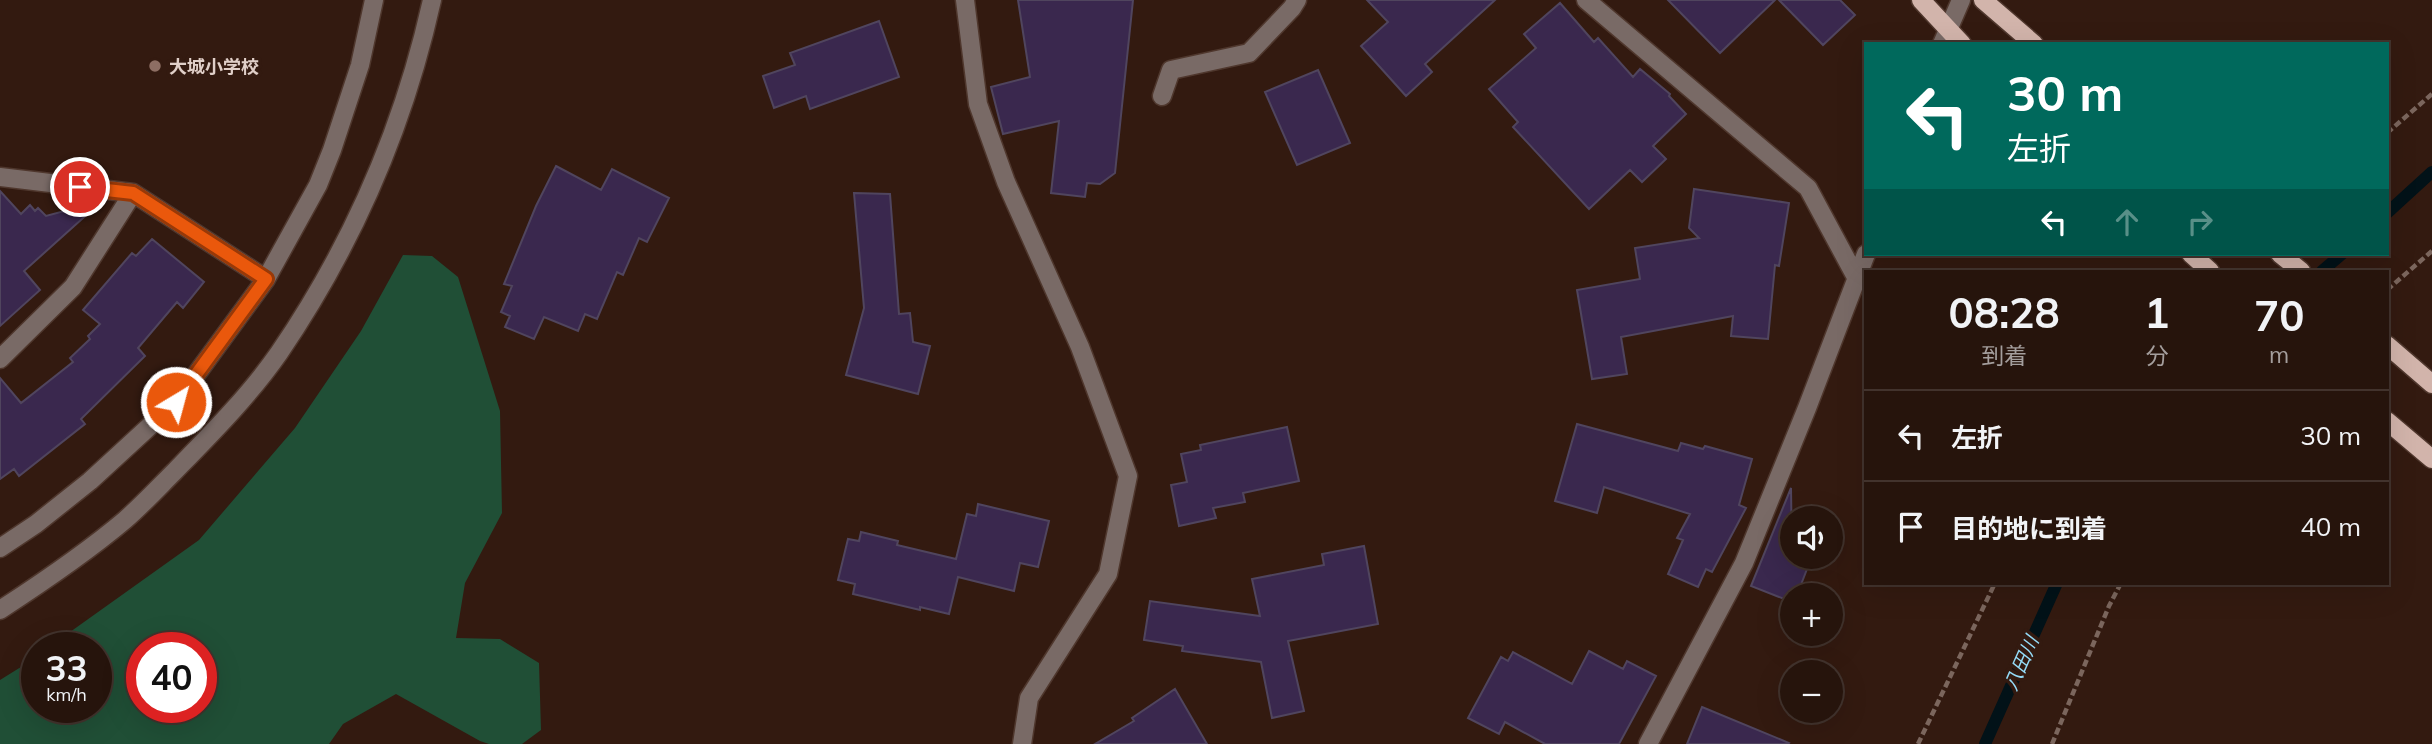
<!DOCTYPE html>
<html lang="ja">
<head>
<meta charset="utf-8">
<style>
  :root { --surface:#26140c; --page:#32211a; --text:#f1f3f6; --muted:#a49e9d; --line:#42332d }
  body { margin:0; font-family:Mulish,"Noto Sans JP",sans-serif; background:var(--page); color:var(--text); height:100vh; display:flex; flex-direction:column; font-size:26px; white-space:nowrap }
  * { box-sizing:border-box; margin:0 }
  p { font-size:23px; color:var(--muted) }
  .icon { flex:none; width:38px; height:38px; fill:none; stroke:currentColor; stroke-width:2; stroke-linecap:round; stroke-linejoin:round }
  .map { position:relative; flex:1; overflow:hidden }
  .drawer { position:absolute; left:1864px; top:270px; width:525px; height:315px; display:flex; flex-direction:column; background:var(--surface); border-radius:0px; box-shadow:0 7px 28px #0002,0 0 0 2px var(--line) }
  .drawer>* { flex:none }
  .banner { position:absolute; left:1864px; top:42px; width:525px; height:214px; border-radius:0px; box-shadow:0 7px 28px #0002,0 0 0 2px var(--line); background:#00695c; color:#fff; overflow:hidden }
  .buttons { position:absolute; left:1780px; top:506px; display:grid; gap:14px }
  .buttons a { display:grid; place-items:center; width:63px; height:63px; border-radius:50%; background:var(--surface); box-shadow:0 7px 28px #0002,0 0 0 2px var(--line); font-size:35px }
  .speed { position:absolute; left:21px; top:632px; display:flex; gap:14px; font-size:35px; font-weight:700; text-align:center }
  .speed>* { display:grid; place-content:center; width:91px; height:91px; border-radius:50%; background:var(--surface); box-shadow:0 7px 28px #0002,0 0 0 2px var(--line); line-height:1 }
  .speed small { font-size:18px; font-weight:400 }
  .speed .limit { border:10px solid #d22; background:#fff; color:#111 }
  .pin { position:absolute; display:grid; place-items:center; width:60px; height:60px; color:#fff; margin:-30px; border:4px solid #fff; border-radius:50%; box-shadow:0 2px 7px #0007 }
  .me { position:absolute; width:77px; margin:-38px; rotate:37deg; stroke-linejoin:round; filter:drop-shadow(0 0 5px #0008) }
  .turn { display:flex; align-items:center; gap:24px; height:147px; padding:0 28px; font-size:32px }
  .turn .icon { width:91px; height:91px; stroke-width:2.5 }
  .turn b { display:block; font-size:49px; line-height:60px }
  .lanes { display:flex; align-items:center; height:66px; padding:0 28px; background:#0003; justify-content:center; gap:35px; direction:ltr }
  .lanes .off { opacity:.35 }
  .eta { display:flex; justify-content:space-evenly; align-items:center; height:119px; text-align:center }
  .eta b { font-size:42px; font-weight:700; line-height:49px }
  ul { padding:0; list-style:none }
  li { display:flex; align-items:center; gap:21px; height:91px; padding:0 28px; border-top:2px solid var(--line) }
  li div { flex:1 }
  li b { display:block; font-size:26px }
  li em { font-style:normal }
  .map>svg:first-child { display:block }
  .green { fill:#204f36; fill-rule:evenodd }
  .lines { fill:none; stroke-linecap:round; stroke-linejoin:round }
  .stream { stroke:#021218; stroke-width:12 }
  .building { fill:#3a284e; stroke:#50455e; stroke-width:2 }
  .minor-casing { stroke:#4f372d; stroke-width:21 }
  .major-casing { stroke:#4f372d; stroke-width:21 }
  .path { stroke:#7b665d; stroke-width:4.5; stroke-dasharray:7 3.5; stroke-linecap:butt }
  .minor { stroke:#796a66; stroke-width:18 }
  .major { stroke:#d2b4ab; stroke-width:18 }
  .route-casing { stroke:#983908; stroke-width:18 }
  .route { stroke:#ea580c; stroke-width:12 }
  .education-dot { fill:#8d6e63; stroke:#331a10; stroke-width:2.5 }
  .labels { text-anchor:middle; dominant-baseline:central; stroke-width:7; stroke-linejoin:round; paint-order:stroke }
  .poi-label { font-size:18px; font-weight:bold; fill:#e0cfc8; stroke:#331a10; text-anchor:start }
  .water-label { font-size:19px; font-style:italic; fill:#95dcf8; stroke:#331a10 }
</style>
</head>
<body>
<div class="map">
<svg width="2432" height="744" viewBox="0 0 2432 744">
  <rect width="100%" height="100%" fill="#331a10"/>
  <!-- green -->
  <path class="green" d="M 403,255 L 432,256 L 458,277 L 500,411 L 502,513 L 465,583 L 456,638 L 500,639 L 539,663 L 541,730 L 522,744 L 489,744 L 480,741 L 396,694 L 343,724 L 329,744 L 0,744 L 0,680 L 37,657 L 37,707 L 96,707 L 96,648 L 49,647 L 199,540 L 295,428 L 361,331 ZM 142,648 L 201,648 L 201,707 L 142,707 Z"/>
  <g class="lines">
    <!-- stream -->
    <path class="stream" d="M 2387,213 L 2432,172
      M 2322,271 L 2342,254
      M 1985,744 L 2057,583"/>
  </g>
  <!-- building -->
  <path class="building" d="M 1018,0 L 1133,0 L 1115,173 L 1100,184 L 1087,183 L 1085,197 L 1051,193 L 1059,121 L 1003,134 L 991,87 L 1030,77 Z
    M 1367,0 L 1495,0 L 1425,64 L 1432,72 L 1406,96 L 1361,46 L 1388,22 Z
    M 1668,0 L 1775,0 L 1720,53 Z
    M 1779,0 L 1840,0 L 1855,15 L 1823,45 Z
    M 1560,3 L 1594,42 L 1598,38 L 1633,77 L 1640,69 L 1670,94 L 1669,96 L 1686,114 L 1653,146 L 1666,159 L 1642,182 L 1630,170 L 1589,209 L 1513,127 L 1518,122 L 1489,89 L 1536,48 L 1524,34 Z
    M 879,21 L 899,77 L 810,109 L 806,96 L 774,108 L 763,76 L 795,65 L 790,53 Z
    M 1318,70 L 1350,143 L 1297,165 L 1265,92 Z
    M 556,166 L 601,190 L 612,169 L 669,198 L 647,242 L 639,238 L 623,275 L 617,272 L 597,319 L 585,314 L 578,331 L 544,317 L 534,339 L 505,327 L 510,316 L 501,312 L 512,286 L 504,284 L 536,206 Z
    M 1694,189 L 1789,203 L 1779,266 L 1775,265 L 1768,339 L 1731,336 L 1733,316 L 1621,337 L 1627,374 L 1592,379 L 1577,290 L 1640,279 L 1635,248 L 1699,238 L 1689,228 Z
    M 0,191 L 21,214 L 30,205 L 35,211 L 38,208 L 46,216 L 102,201 L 24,271 L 40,290 L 0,326 Z
    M 854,193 L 890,194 L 899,314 L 910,313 L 913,342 L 930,346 L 918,394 L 846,375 L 864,308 Z
    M 152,239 L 204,282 L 183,308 L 177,302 L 138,348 L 145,356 L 81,419 L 85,424 L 19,476 L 14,469 L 0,479 L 0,378 L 21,403 L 73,362 L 70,358 L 90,339 L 88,336 L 100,324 L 83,310 L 132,253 L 136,256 Z
    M 1577,424 L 1678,451 L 1681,443 L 1703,449 L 1705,446 L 1752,459 L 1739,505 L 1746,508 L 1712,572 L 1706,569 L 1698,587 L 1668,574 L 1683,540 L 1677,538 L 1690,514 L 1604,487 L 1597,513 L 1555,501 Z
    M 1287,427 L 1299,481 L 1243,493 L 1245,502 L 1213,508 L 1216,518 L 1179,526 L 1171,485 L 1187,482 L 1181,454 L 1201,450 L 1200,445 Z
    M 1791,488 L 1792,556 L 1812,556 L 1797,595 L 1792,595 L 1792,602 L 1751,586 Z
    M 978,504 L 1049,521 L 1038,567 L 1020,563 L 1014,591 L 958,577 L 949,614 L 920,607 L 920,610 L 853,594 L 855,584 L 838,580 L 848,539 L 859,541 L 861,532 L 898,541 L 897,545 L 956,559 L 967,514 L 976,516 Z
    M 1364,546 L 1378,624 L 1288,641 L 1304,711 L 1272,718 L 1261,662 L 1182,651 L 1183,646 L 1144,640 L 1150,601 L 1260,616 L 1252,579 L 1324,565 L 1322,554 Z
    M 1589,651 L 1623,669 L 1627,661 L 1656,676 L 1619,744 L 1545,744 L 1505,722 L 1499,734 L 1468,718 L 1501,657 L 1508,661 L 1513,652 L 1572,684 Z
    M 1175,689 L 1207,744 L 1095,744 L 1134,721 L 1132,718 Z
    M 1702,707 L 1789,743 L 1788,744 L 1687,744 Z"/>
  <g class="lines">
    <!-- minor casing -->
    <g class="minor-casing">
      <path id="minor" d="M 965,0 L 978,104 L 1006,182 L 1080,347 L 1128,476 L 1108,574 L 1029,698 L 1022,744
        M 1586,0 L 1808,188 L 1857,279
        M 1942,44 L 1961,0
        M 1162,96 L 1171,70 L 1249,53 L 1292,8 L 1297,0
        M 0,177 L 133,193 L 266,279
        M 0,359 L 73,287 L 133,193
        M 0,548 L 36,524 L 90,481 L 176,402 L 266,279 L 318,185 L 332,150 L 360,65 L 374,0
        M 0,610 C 43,582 86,553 125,520 C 142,505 158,488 174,472 C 211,434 249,396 279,353 C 352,246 404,126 432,0
        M 1648,744 L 1744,563 L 1807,408 L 1866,254"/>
    </g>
    <!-- major casing -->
    <g class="major-casing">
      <path id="major" d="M 1921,0 L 1962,44
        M 1983,0 L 2034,44
        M 2191,254 L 2210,271
        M 2280,254 L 2301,271
        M 2387,345 L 2432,384
        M 2387,421 L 2432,459"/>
    </g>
    <!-- path -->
    <path class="path" d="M 2387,133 L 2432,94
      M 2387,290 L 2432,251
      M 1918,744 L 1995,583
      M 2052,744 L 2109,606 L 2121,583"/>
    <!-- minor -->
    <use href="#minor" class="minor"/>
    <!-- major -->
    <use href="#major" class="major"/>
  </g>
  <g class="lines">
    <!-- route casing -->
    <g class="route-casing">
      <path id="route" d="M 80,187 L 133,193 L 266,279 L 176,402"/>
    </g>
    <!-- route -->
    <use href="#route" class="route"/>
  </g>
  <!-- markers -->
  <circle class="education-dot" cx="155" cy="66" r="7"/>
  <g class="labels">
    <!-- poi labels -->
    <g class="poi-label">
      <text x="169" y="66">大城小学校</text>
    </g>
    <!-- water labels -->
    <g class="water-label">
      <text transform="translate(2021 663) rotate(-66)">八田川</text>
    </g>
  </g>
</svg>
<div class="buttons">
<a><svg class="icon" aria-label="sound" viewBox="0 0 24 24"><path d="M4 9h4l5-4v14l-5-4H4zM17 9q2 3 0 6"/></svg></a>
<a>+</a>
<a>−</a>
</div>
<div class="speed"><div>33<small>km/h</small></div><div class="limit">40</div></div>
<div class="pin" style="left:80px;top:187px;background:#d93025"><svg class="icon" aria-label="arrive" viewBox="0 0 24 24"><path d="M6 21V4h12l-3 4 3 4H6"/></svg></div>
<svg class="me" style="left:176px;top:402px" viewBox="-20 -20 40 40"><circle r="17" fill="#ea580c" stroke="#fff" stroke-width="3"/><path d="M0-11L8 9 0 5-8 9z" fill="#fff"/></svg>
<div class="banner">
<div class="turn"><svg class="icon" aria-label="left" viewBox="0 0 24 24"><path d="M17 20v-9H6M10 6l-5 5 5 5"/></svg><div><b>30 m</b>左折</div></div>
<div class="lanes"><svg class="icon" aria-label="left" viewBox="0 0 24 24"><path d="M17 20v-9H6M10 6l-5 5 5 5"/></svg><svg class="icon off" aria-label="ahead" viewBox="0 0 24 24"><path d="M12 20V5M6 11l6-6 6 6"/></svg><svg class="icon off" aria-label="right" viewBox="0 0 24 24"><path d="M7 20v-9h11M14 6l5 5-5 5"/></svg></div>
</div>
<section class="drawer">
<div class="eta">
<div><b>08:28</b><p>到着</p></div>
<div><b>1</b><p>分</p></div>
<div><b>70</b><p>m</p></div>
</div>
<ul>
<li><svg class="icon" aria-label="left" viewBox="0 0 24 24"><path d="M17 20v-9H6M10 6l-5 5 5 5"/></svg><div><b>左折</b></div><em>30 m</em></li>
<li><svg class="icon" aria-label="arrive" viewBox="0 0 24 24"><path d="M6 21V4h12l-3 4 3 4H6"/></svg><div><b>目的地に到着</b></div><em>40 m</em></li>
</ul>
</section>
</div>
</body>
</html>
